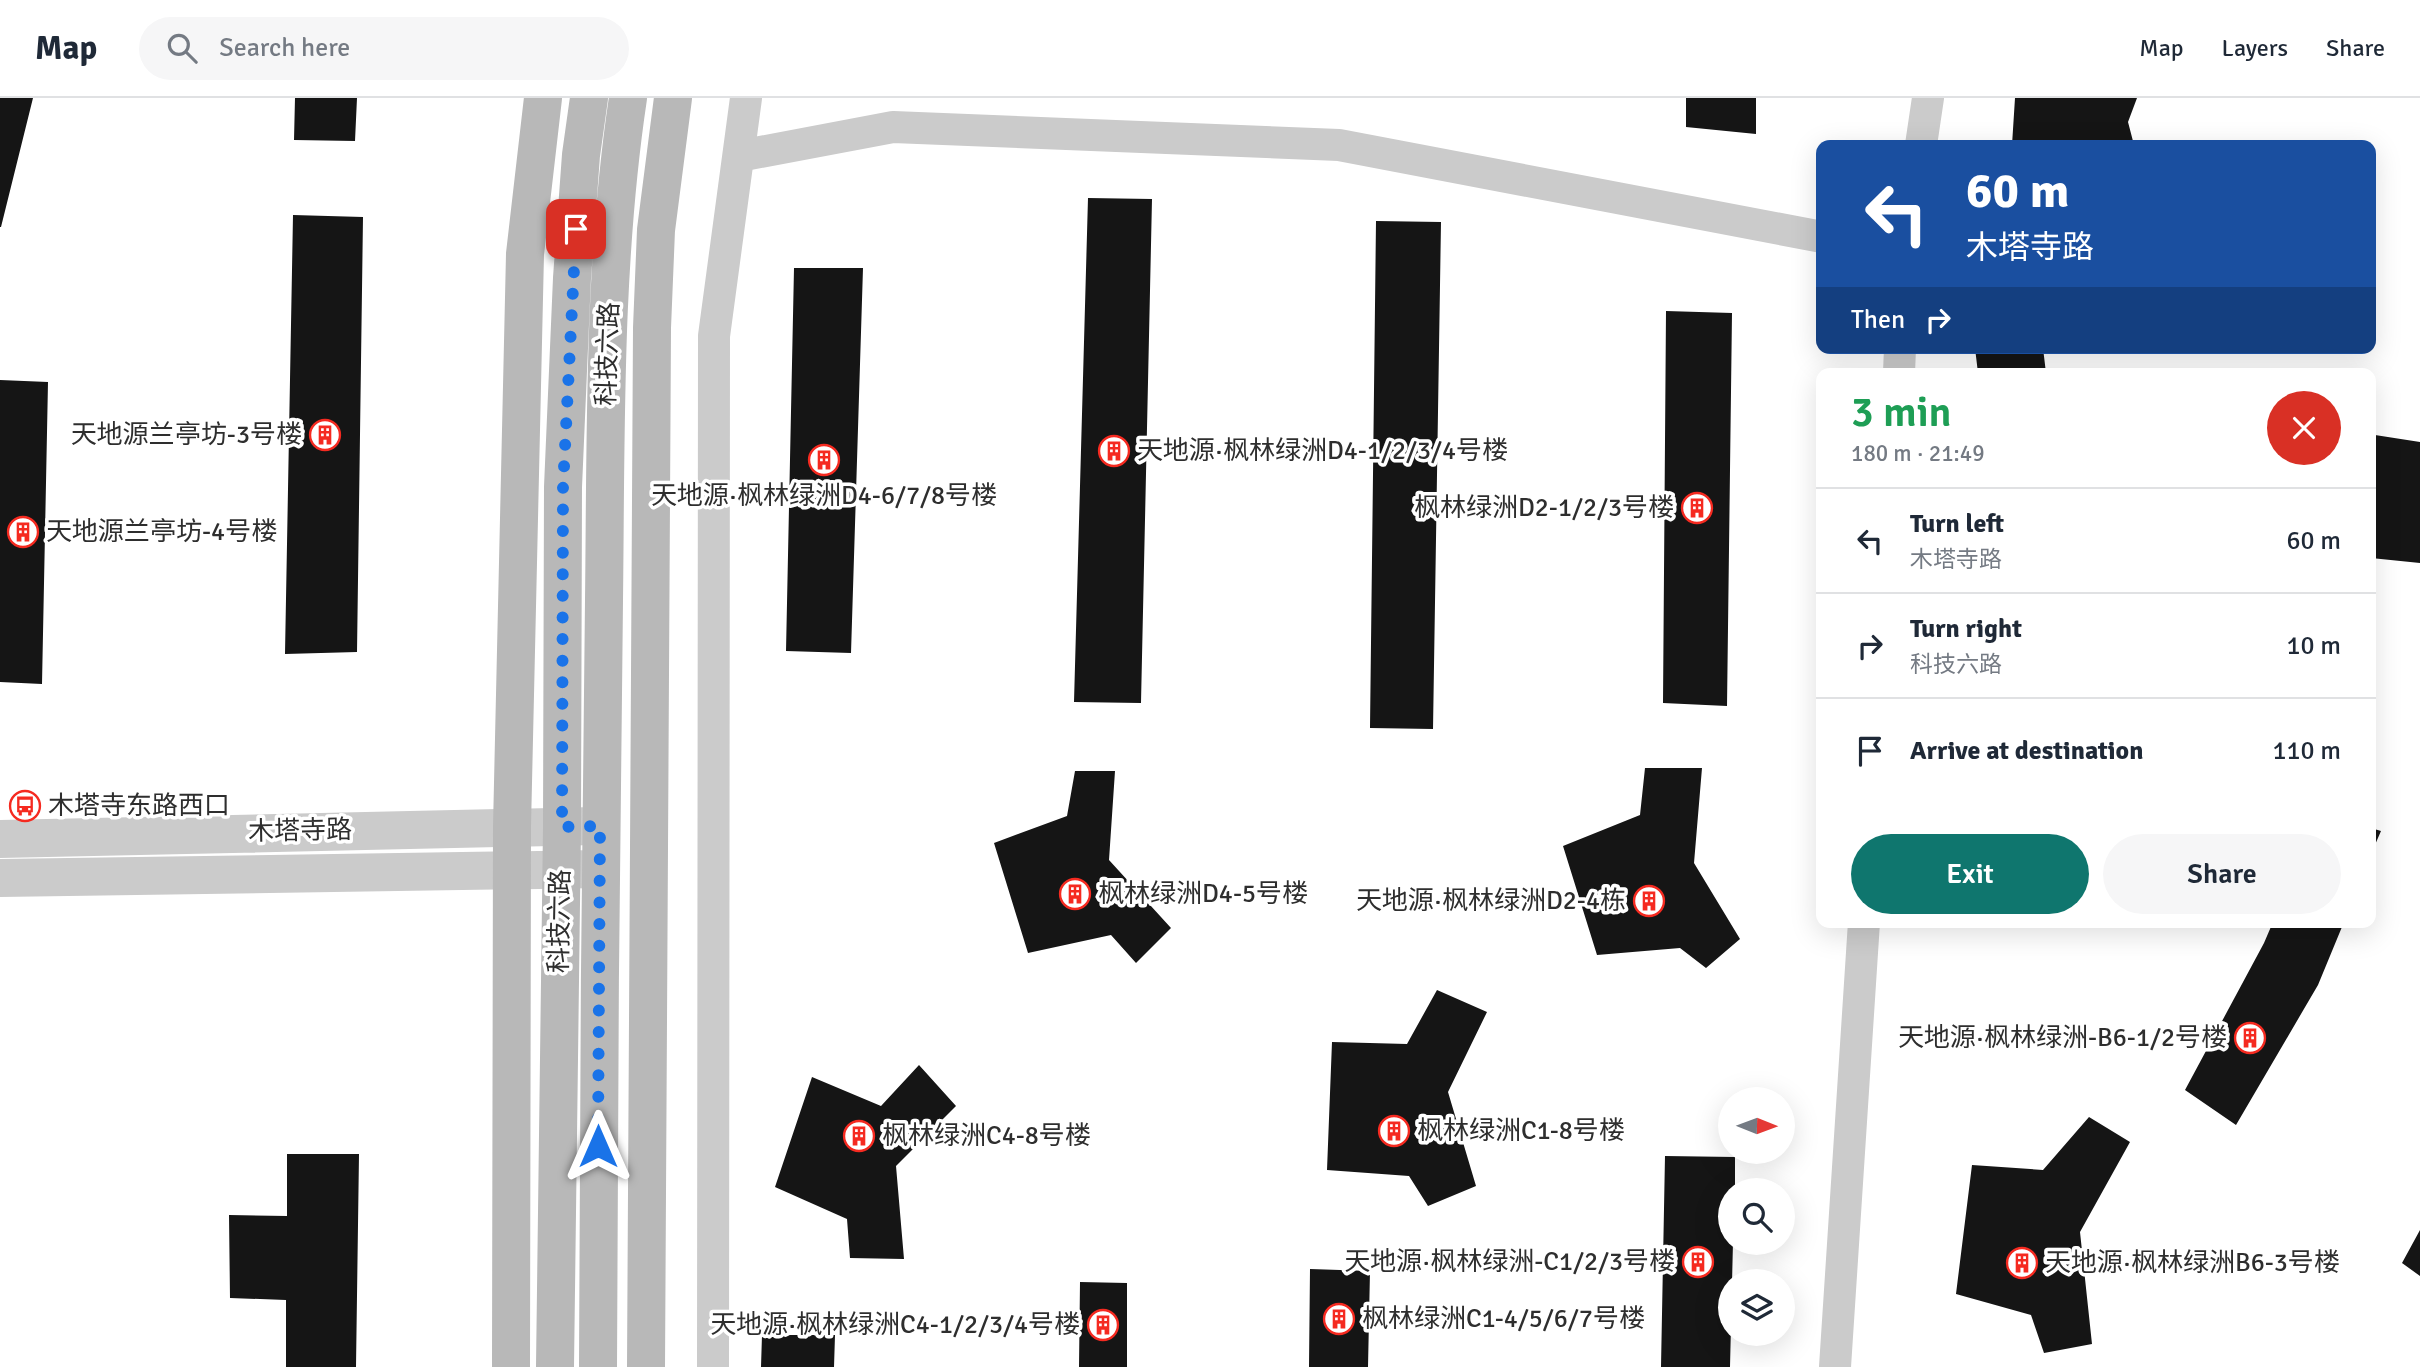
<!DOCTYPE html>
<html lang="en">
<head>
<meta charset="utf-8">
<style>
  :root { --surface:#fff; --page:#f6f6f7; --text:#1f2937; --muted:#747a83; --line:#e0e1e3; --accent:#0f766e }
  body { margin:0; font-family:Signika,"Noto Sans SC",sans-serif; background:var(--page); color:var(--text); height:100vh; display:flex; flex-direction:column; font-size:26px; white-space:nowrap }
  * { box-sizing:border-box; margin:0 }
  p { font-size:23px; color:var(--muted) }
  .icon { flex:none; width:38px; height:38px; fill:none; stroke:currentColor; stroke-width:2; stroke-linecap:round; stroke-linejoin:round }
  .map { position:relative; flex:1; overflow:hidden }
  .side { position:absolute; left:1816px; top:270px; width:560px; height:560px; display:flex; flex-direction:column; background:var(--surface); border-radius:14px; box-shadow:0 7px 28px #0002 }
  .side>* { flex:none }
  .guide { position:absolute; left:1816px; top:42px; width:560px; height:214px; border-radius:14px; box-shadow:0 7px 28px #0002; background:#1a4fa0; color:#fff; overflow:hidden }
  .needle { width:46px; rotate:91deg }
  .controls { position:absolute; left:1718px; top:989px; display:grid; gap:14px }
  .controls a { display:grid; place-items:center; width:77px; height:77px; border-radius:50%; background:var(--surface); box-shadow:0 7px 28px #0002; font-size:35px }
  .pin { position:absolute; display:grid; place-items:center; width:60px; height:60px; color:#fff; margin:-30px; border-radius:14px; box-shadow:0 4px 10px #0006 }
  .me { position:absolute; width:77px; margin:-38px; rotate:0deg; stroke-linejoin:round; filter:drop-shadow(0 0 5px #0008) }
  .turn { display:flex; align-items:center; gap:24px; height:147px; padding:0 35px; font-size:32px }
  .turn .icon { width:91px; height:91px; stroke-width:2.5 }
  .turn b { display:block; font-size:49px; line-height:60px }
  .then { display:flex; align-items:center; height:66px; padding:0 35px; background:#0003; gap:14px; font-size:26px }
  .round { display:grid; place-items:center; flex:none; width:74px; height:74px; border-radius:37px; background:var(--page) }
  .summary { display:flex; align-items:center; justify-content:space-between; height:119px; padding:0 35px }
  h1 { font-size:42px; font-weight:600; line-height:52px; color:#1e9e55 }
  .action { display:flex; gap:14px; margin-top:auto; padding:14px 35px }
  .action a { flex:1; height:80px; border-radius:42px; background:var(--accent); color:#fff; font-size:28px; font-weight:600; line-height:80px; text-align:center }
  .action a+a { background:var(--page); color:var(--text) }
  ul { padding:0; list-style:none }
  li { display:flex; align-items:center; gap:21px; height:105px; padding:0 35px; border-top:2px solid var(--line) }
  li div { flex:1 }
  li b { display:block; font-size:26px }
  li em { font-style:normal }
  header { display:flex; align-items:center; gap:42px; box-sizing:border-box; height:98px; padding:0 35px; background:var(--surface); border-bottom:2px solid var(--line) }
  header strong { font-size:33px }
  nav { display:flex; gap:38px; margin-inline-start:auto; font-size:24px }
  .search { width:490px; height:63px; background:var(--page); display:flex; align-items:center; gap:18px; box-sizing:border-box; padding:0 24px; border-radius:38px; color:var(--muted); font-size:26px }
  .map>svg:first-child { display:block }
  .building { fill:#151515 }
  .lines { fill:none; stroke-linecap:round; stroke-linejoin:round }
  .minor { stroke:#cbcbcb; stroke-width:32 }
  .tertiary { stroke:#cbcbcb; stroke-width:38 }
  .secondary { stroke:#b8b8b8; stroke-width:38 }
  .route { stroke:#1a73e8; stroke-width:12; stroke-dasharray:0 21.6 }
  .labels { text-anchor:middle; dominant-baseline:central; stroke-width:7; stroke-linejoin:round; paint-order:stroke }
  .street-label { font-size:26px; fill:#2e2e2e; stroke:#fff }
  .poi-label { font-size:26px; fill:#2e2e2e; stroke:#fff; text-anchor:start }
</style>
</head>
<body>
<header>
<strong>Map</strong>
<div class="search"><svg class="icon" aria-label="search" viewBox="0 0 24 24"><circle cx="10" cy="10" r="6"/><path d="M15 15l6 6"/></svg>Search here</div>
<nav><a>Map</a><a>Layers</a><a>Share</a></nav>
</header>
<div class="map">
<svg width="2420" height="1269" viewBox="0 0 2420 1269">
  <rect width="100%" height="100%" fill="#fff"/>
  <!-- building -->
  <path class="building" d="M 0,0 L 33,0 L 1,129 L 0,129 Z
    M 295,0 L 357,0 L 355,43 L 294,42 Z
    M 1686,0 L 1756,0 L 1756,36 L 1686,29 Z
    M 2015,0 L 2137,0 L 2128,24 L 2134,47 L 2012,47 Z
    M 1088,100 L 1152,101 L 1141,605 L 1074,604 Z
    M 293,117 L 363,119 L 357,554 L 285,556 Z
    M 1376,123 L 1441,124 L 1433,631 L 1370,630 Z
    M 794,170 L 863,170 L 851,555 L 786,553 Z
    M 1666,213 L 1732,215 L 1727,608 L 1663,605 Z
    M 1975,250 L 2043,250 L 2046,275 L 1978,275 Z
    M 0,282 L 48,284 L 42,586 L 0,584 Z
    M 2375,337 L 2420,344 L 2420,465 L 2371,460 L 2371,368 Z
    M 1645,670 L 1702,670 L 1694,765 L 1740,841 L 1706,870 L 1680,850 L 1597,857 L 1563,748 L 1640,717 Z
    M 1075,673 L 1115,673 L 1109,762 L 1171,830 L 1136,865 L 1111,837 L 1028,855 L 994,745 L 1067,718 Z
    M 2371,730 L 2381,733 L 2371,756 Z
    M 2273,824 L 2344,824 L 2318,887 L 2236,1027 L 2185,992 L 2264,845 Z
    M 1437,892 L 1487,914 L 1448,994 L 1476,1088 L 1428,1108 L 1409,1078 L 1327,1072 L 1332,944 L 1407,946 Z
    M 919,967 L 956,1008 L 896,1068 L 904,1161 L 850,1160 L 847,1121 L 775,1089 L 812,979 L 881,1008 Z
    M 2089,1019 L 2130,1044 L 2080,1134 L 2092,1246 L 2044,1255 L 2031,1217 L 1956,1196 L 1972,1067 L 2043,1072 Z
    M 287,1056 L 359,1056 L 356,1269 L 286,1269 L 286,1202 L 230,1200 L 229,1117 L 287,1118 Z
    M 1665,1058 L 1735,1059 L 1735,1092 L 1731,1092 L 1731,1144 L 1733,1144 L 1730,1269 L 1661,1269 Z
    M 2420,1132 L 2420,1178 L 2402,1165 Z
    M 1310,1171 L 1370,1173 L 1368,1269 L 1309,1269 Z
    M 1080,1184 L 1127,1185 L 1127,1269 L 1079,1269 Z
    M 762,1237 L 835,1237 L 834,1269 L 761,1269 Z"/>
  <g class="lines">
    <!-- minor -->
    <path class="minor" d="M 1921,47 L 1928,0
      M 739,58 L 893,29 L 1339,47 L 1822,139
      M 1899,275 L 1900,250
      M 713,1269 L 714,238 L 746,0
      M 1835,1269 L 1864,824"/>
    <!-- tertiary -->
    <path class="tertiary" d="M 0,741 L 595,728
      M 0,780 L 600,771"/>
    <!-- secondary -->
    <path class="secondary" d="M 511,1269 L 512,729 L 525,156 L 543,0
      M 555,1269 L 562,729 L 563,389 L 572,180 L 581,57 L 589,0
      M 598,1269 C 599,1014 600,758 604,503 C 606,336 603,166 628,0
      M 646,1269 L 652,230 L 656,132 L 673,0"/>
  </g>
  <g class="lines">
    <!-- route -->
    <path class="route" d="M 576,131 L 563,389 L 562,729 L 600,728 L 598,1048"/>
  </g>
  <!-- icons -->
  <defs>
    <g id="building-ring" transform="scale(1.575)"><circle r="9.5" fill="#fff" stroke="#f52a20" stroke-width="1.5"/><path d="M-4-6H4V6H1V3H-1V6H-4ZM-2.5-4.3h1.7v1.8h-1.7ZM.8-4.3h1.7v1.8H.8ZM-2.5-1h1.7V.8h-1.7ZM.8-1h1.7V.8H.8Z" fill="#f52a20"/></g>
    <g id="bus-ring" transform="scale(1.575)"><circle r="9.5" fill="#fff" stroke="#f52a20" stroke-width="1.5"/><path d="M-5-6H5V4H4V6H2V4H-2V6H-4V4H-5ZM-3.5-4V0h7V-4ZM-3.5 1.2v1.5H-2V1.2ZM2 1.2v1.5H3.5V1.2Z" fill="#f52a20"/></g>
  </defs>
  <g fill-rule="evenodd">
    <use href="#building-ring" x="325" y="337"/>
    <use href="#building-ring" x="1114" y="353"/>
    <use href="#building-ring" x="824" y="362"/>
    <use href="#building-ring" x="1697" y="410"/>
    <use href="#building-ring" x="23" y="434"/>
    <use href="#bus-ring" x="25" y="708"/>
    <use href="#building-ring" x="1075" y="796"/>
    <use href="#building-ring" x="1649" y="803"/>
    <use href="#building-ring" x="2250" y="940"/>
    <use href="#building-ring" x="1394" y="1033"/>
    <use href="#building-ring" x="859" y="1038"/>
    <use href="#building-ring" x="1698" y="1164"/>
    <use href="#building-ring" x="2022" y="1165"/>
    <use href="#building-ring" x="1339" y="1221"/>
    <use href="#building-ring" x="1103" y="1227"/>
  </g>
  <g class="labels">
    <!-- street labels -->
    <g class="street-label">
      <text transform="translate(608 256) rotate(-88)">科技六路</text>
      <text transform="translate(300 733) rotate(-1)">木塔寺路</text>
      <text transform="translate(560 823) rotate(-89)">科技六路</text>
    </g>
    <!-- poi labels -->
    <g class="poi-label">
      <text x="302" y="337" text-anchor="end">天地源兰亭坊-3号楼</text>
      <text x="1137" y="353">天地源·枫林绿洲D4-1/2/3/4号楼</text>
      <text x="824" y="398" text-anchor="middle">天地源·枫林绿洲D4-6/7/8号楼</text>
      <text x="1674" y="410" text-anchor="end">枫林绿洲D2-1/2/3号楼</text>
      <text x="46" y="434">天地源兰亭坊-4号楼</text>
      <text x="48" y="708">木塔寺东路西口</text>
      <text x="1098" y="796">枫林绿洲D4-5号楼</text>
      <text x="1626" y="803" text-anchor="end">天地源·枫林绿洲D2-4栋</text>
      <text x="2227" y="940" text-anchor="end">天地源·枫林绿洲-B6-1/2号楼</text>
      <text x="1417" y="1033">枫林绿洲C1-8号楼</text>
      <text x="882" y="1038">枫林绿洲C4-8号楼</text>
      <text x="1675" y="1164" text-anchor="end">天地源·枫林绿洲-C1/2/3号楼</text>
      <text x="2045" y="1165">天地源·枫林绿洲B6-3号楼</text>
      <text x="1362" y="1221">枫林绿洲C1-4/5/6/7号楼</text>
      <text x="1080" y="1227" text-anchor="end">天地源·枫林绿洲C4-1/2/3/4号楼</text>
    </g>
  </g>
</svg>
<div class="controls">
<a><svg class="needle" viewBox="-14 -14 28 28"><path d="M0-13l5 13h-10z" fill="#e53935"/><path d="M0 13l5-13h-10z" fill="#747a83"/></svg></a>
<a><svg class="icon" aria-label="search" viewBox="0 0 24 24"><circle cx="10" cy="10" r="6"/><path d="M15 15l6 6"/></svg></a>
<a><svg class="icon" aria-label="layers" viewBox="0 0 24 24"><path d="M12 4l9 5-9 5-9-5zM3 14l9 5 9-5"/></svg></a>
</div>
<div class="pin" style="left:576px;top:131px;background:#d93025"><svg class="icon" aria-label="arrive" viewBox="0 0 24 24"><path d="M6 21V4h12l-3 4 3 4H6"/></svg></div>
<svg class="me" style="left:598px;top:1048px" viewBox="-20 -20 40 40"><path d="M0-17L14 15 0 8-14 15z" fill="#1a73e8" stroke="#fff" stroke-width="4"/></svg>
<div class="guide">
<div class="turn"><svg class="icon" aria-label="left" viewBox="0 0 24 24"><path d="M17 20v-9H6M10 6l-5 5 5 5"/></svg><div><b>60 m</b>木塔寺路</div></div>
<div class="then">Then<svg class="icon" aria-label="right" viewBox="0 0 24 24"><path d="M7 20v-9h11M14 6l5 5-5 5"/></svg></div>
</div>
<section class="side">
<div class="summary"><div><h1>3 min</h1><p>180 m · 21:49</p></div><a class="round" style="background:#d93025;color:#fff"><svg class="icon" aria-label="close" viewBox="0 0 24 24"><path d="M6 6l12 12M18 6L6 18"/></svg></a></div>
<ul>
<li><svg class="icon" aria-label="left" viewBox="0 0 24 24"><path d="M17 20v-9H6M10 6l-5 5 5 5"/></svg><div><b>Turn left</b><p>木塔寺路</p></div><em>60 m</em></li>
<li><svg class="icon" aria-label="right" viewBox="0 0 24 24"><path d="M7 20v-9h11M14 6l5 5-5 5"/></svg><div><b>Turn right</b><p>科技六路</p></div><em>10 m</em></li>
<li><svg class="icon" aria-label="arrive" viewBox="0 0 24 24"><path d="M6 21V4h12l-3 4 3 4H6"/></svg><div><b>Arrive at destination</b></div><em>110 m</em></li>
</ul>
<div class="action"><a>Exit</a><a>Share</a></div>
</section>
</div>
</body>
</html>
